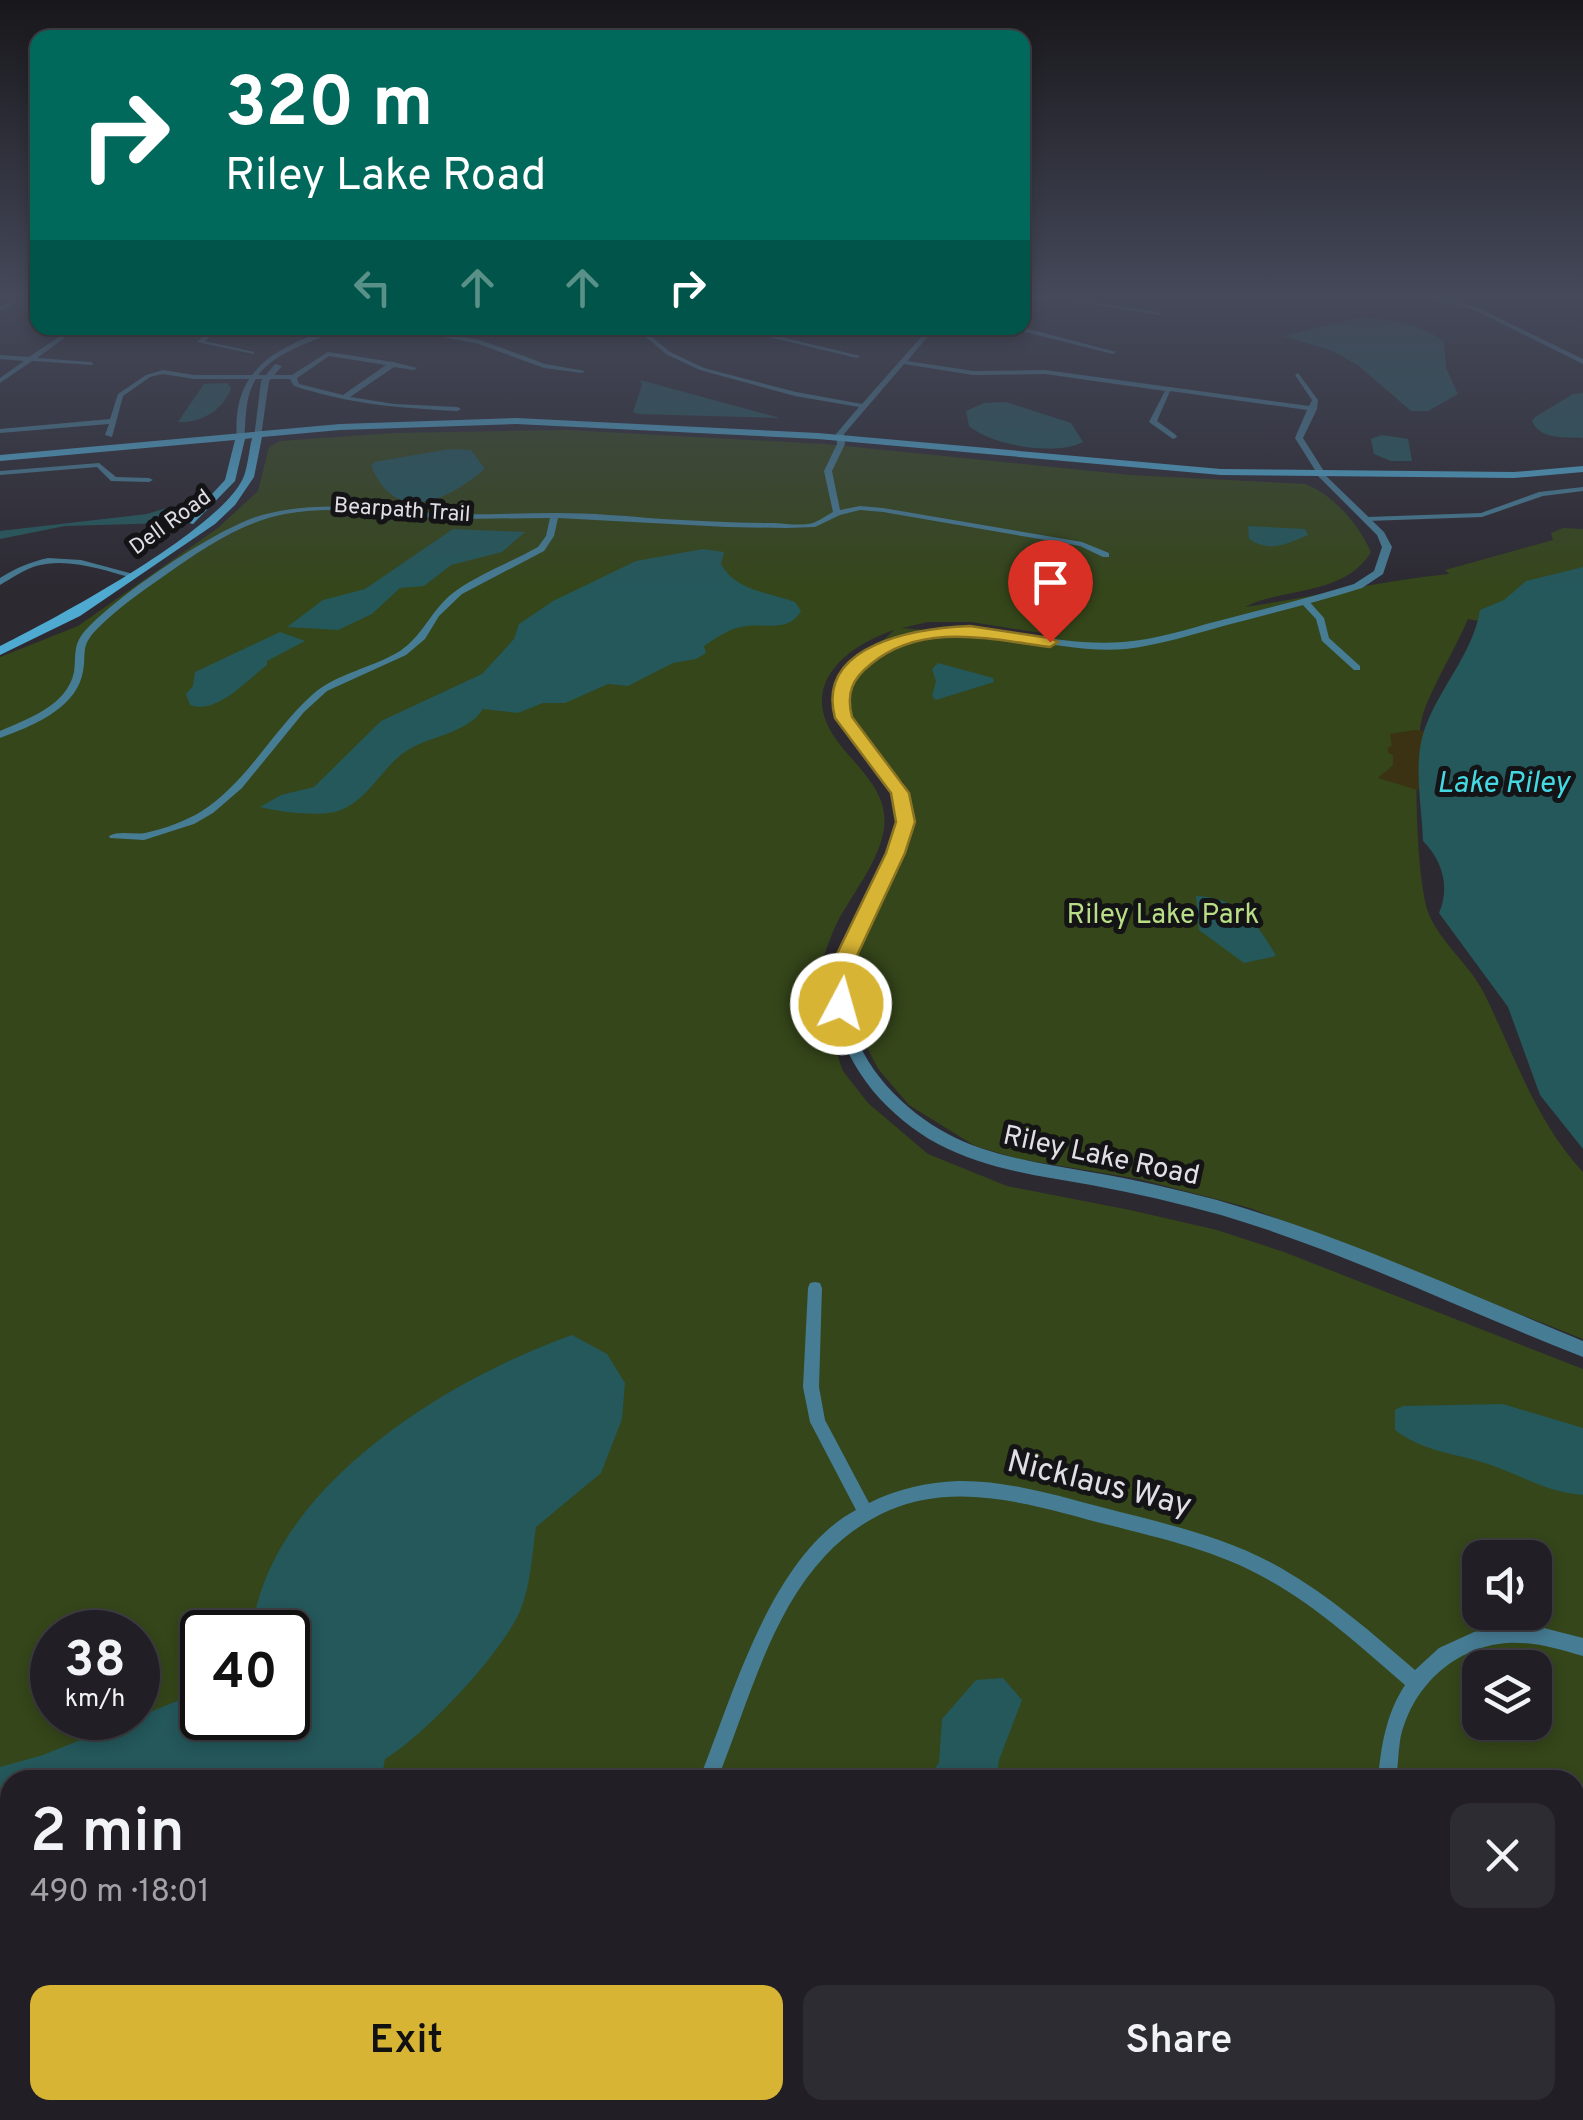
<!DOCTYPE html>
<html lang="en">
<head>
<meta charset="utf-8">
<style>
  :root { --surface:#211f25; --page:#2d2c32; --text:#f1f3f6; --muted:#a2a2a7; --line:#3e3d42; --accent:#d8b434 }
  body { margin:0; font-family:Overpass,sans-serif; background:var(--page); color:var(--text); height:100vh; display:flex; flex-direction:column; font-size:38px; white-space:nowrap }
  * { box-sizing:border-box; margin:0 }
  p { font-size:32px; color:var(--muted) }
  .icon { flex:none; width:55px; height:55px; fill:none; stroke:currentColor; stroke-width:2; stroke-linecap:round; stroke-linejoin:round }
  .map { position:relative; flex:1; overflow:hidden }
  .sheet { position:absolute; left:0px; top:1770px; width:1585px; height:350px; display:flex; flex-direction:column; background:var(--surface); border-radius:30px 30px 0 0; box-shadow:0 5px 15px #0003,0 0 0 2px var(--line) }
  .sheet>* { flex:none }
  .top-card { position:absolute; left:30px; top:30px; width:1000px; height:305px; border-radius:20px; box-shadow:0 5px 15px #0003,0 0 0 2px var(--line); background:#00695c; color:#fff; overflow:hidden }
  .controls { position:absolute; left:1462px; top:1540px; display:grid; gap:20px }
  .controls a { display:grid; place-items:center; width:90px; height:90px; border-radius:20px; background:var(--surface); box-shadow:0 5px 15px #0003,0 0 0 2px var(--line); font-size:50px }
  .speed { position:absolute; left:30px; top:1610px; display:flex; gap:20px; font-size:50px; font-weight:700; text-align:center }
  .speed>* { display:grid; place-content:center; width:130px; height:130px; border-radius:50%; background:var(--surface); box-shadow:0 5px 15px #0003,0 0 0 2px var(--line); line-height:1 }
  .speed small { font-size:25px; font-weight:400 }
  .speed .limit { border:5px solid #111; border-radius:15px; background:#fff; color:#111 }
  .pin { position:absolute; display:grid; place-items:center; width:85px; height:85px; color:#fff; margin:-102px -42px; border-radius:50% 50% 50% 0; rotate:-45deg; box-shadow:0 0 10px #0007 }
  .pin .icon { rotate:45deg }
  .me { position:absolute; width:110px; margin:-55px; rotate:6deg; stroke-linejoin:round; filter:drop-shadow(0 0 8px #0008) }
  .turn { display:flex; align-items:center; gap:35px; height:210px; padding:0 30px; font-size:45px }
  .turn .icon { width:130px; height:130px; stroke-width:2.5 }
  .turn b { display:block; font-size:70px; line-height:85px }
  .lanes { display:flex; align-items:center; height:95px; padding:0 30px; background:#0003; justify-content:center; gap:50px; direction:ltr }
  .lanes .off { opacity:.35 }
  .round { display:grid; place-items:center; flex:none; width:105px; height:105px; border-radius:20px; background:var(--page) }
  .headline { display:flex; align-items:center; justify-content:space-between; height:170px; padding:0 30px }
  h1 { font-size:60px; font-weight:600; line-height:75px }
  .primary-button { display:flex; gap:20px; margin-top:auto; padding:20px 30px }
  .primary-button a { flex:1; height:115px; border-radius:20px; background:var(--accent); color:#111; font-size:40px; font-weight:600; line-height:115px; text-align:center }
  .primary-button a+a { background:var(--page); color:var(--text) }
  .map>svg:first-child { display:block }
  .green { fill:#35461a; fill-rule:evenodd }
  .sand { fill:#3a3212 }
  .water { fill:#24585b }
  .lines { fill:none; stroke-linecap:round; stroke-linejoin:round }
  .minor { fill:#467c94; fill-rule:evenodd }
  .tertiary { fill:#467c94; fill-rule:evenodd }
  .secondary { fill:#4eaad0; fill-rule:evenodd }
  .route { fill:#d8b434; stroke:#8c7522; stroke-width:2.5 }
  .labels { text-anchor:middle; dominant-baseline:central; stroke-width:10; stroke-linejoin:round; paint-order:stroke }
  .far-street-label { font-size:22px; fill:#e1dfe5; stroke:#141316 }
  .park-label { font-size:28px; fill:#b9de85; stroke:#141316 }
  .street-label { font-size:28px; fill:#e1dfe5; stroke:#141316 }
  .water-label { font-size:30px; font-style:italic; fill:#44d9e2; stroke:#141316 }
  .near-street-label { font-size:32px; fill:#e1dfe5; stroke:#141316 }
</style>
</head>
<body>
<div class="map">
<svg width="1583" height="2120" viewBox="0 0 1583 2120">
  <rect width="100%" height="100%" fill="#2c2931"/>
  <!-- green -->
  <path class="green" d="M 567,430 L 825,444 L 1131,475 L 1305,484 C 1333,494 1359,525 1371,552 C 1345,596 1283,587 1245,607 C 1313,597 1380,581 1449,574 L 1445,570 L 1553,540 L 1551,533 L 1563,528 L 1583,529 L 1583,578 L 1481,610 L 1478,621 L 1468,619 C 1455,649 1437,678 1425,708 C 1411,741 1416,877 1428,912 C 1439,941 1470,965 1484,993 C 1515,1056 1535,1120 1583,1172 L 1583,1339 L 1250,1208 L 1139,1179 L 1019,1159 L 975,1146 L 909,1105 L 879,1070 L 862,1039 L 853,1007 L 854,972 L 859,941 L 910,842 L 913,816 L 904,783 L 853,731 L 846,676 L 894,630 C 844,647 796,687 838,742 C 860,771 892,794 883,834 C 876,866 852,894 837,923 C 824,949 817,982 811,1011 L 831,1037 L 843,1071 L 868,1103 L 928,1154 L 1007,1186 L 1130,1210 L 1217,1230 L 1284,1252 L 1583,1369 L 1583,2120 L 0,2120 L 0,657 L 78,626 L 218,528 L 258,491 L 269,447 L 280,441 L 393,433 ZM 928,622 L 971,622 L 1060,636 L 1035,640 L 902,628 ZM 1480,1558 L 1535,1558 L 1535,1612 L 1480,1612 ZM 52,1632 L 138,1632 L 138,1718 L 52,1718 ZM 202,1632 L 288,1632 L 288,1718 L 202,1718 ZM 1480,1668 L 1535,1668 L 1535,1722 L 1480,1722 ZM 10,1780 L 1575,1780 L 1575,2110 L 10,2110 Z"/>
  <!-- sand -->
  <path class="sand" d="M 1415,730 L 1424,731 L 1421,791 L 1378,778 L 1393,765 L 1393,755 L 1388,753 L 1388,747 L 1392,746 L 1390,734 Z"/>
  <!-- water -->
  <path class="water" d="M 1359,318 C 1389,320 1420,322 1444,342 L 1446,368 L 1458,394 L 1428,411 L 1411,411 L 1359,366 L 1333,351 L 1283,336 Z
    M 640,380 L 780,418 L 638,414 L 633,412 L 642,385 Z
    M 227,383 L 231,388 C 223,410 202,423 178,422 L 204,384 Z
    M 1583,393 L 1583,438 C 1565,437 1540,440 1532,421 L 1535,417 L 1573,394 Z
    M 1006,402 L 1071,423 L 1083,442 C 1056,456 993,446 969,426 L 966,411 L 984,403 Z
    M 1382,435 L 1408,439 L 1412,461 L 1391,461 L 1374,454 L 1371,439 Z
    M 450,449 L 471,450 L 485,469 C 447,500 397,527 371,466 L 374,462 Z
    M 173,506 L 179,510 L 166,523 L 65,526 L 0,539 L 0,531 L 147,514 Z
    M 1248,526 L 1305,529 L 1308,535 C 1287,544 1269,553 1249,539 Z
    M 453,529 L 525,532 L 502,552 L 451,565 L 424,586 L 400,588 L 372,614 L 338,630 L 287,627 L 323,600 L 365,589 Z
    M 703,549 L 724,552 L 721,564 C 736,591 768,592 795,602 L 801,611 C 788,634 763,622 741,627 C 727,630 716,638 704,646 L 706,653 L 696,659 L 673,663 L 628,686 L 608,684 L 565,703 L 543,703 L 518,713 L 483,709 C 465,736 427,735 402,754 C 380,771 367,801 338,811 C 320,817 279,812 260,807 L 281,795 L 314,787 L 381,721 L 482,674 L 514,639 L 519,624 L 553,601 L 636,561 Z
    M 1583,567 L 1583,1149 L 1540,1095 L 1508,1007 L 1439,913 C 1450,888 1443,861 1423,841 C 1422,808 1413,764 1424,731 C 1438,689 1473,654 1480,610 L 1504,600 L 1526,581 Z
    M 280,632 L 305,641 L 267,661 L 267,665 C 247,680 217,715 190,705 L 186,694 L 193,686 L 195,672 Z
    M 938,663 L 993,678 L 994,682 L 936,700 L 932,696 L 936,681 L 932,669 Z
    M 1196,896 C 1238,898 1256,920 1276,956 L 1244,963 L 1199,930 Z
    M 572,1335 L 607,1354 L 625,1383 L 622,1419 L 601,1473 L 536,1527 C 532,1554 531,1585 520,1611 C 502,1653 424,1736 385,1759 L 381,1780 L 10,1780 L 10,2110 L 164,2110 L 142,2120 L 0,2120 L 0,1767 L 43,1755 L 202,1691 L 202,1718 L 288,1718 L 288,1632 L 252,1632 C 268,1488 448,1379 572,1335 Z
    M 1503,1404 L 1583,1428 L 1583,1495 C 1545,1492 1519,1474 1485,1463 C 1453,1453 1422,1451 1395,1430 L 1395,1410 L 1403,1406 Z
    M 1003,1678 L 1022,1700 L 999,1760 L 996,1780 L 927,1780 L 939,1763 L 942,1719 L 976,1680 Z
    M 960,2110 L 1125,2110 L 1131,2120 L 969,2120 Z"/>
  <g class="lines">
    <!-- minor -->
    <path class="minor" d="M 28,295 L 35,295 L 0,311 L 0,307 Z
      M 1032,295 L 1045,295 L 1162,313 L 1159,315 Z
      M 1351,295 L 1439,297 L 1476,307 L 1583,359 L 1583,364 L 1472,309 L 1439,301 L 1354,297 Z
      M 72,328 L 78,328 L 37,358 L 91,362 L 93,363 L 93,365 L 32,361 L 0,383 L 0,378 L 24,361 L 0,359 L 0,355 L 29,357 Z
      M 222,328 L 230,328 L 211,335 L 205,341 L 254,352 L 254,354 L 197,342 L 207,333 Z
      M 397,328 L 408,328 L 480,340 L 545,364 L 585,371 L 582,373 L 544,368 L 479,344 Z
      M 635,328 L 641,328 L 670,352 L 704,368 L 796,392 L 862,404 L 929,328 L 935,328 L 907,361 L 973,371 L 1045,370 L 1309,406 L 1312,400 L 1295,375 L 1298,373 L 1318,400 L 1317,409 L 1303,438 L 1327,476 L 1320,478 L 1295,438 L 1307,410 L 1170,391 L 1157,421 L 1176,435 L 1177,437 L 1173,439 L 1149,422 L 1165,391 L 1045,374 L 973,375 L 904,364 L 844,434 L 845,444 L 832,471 L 840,510 L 860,506 L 883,508 L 1082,542 L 1109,553 L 1109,557 L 1103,557 L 1080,546 L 883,512 L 860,510 L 840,515 L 815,527 L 786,528 L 727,527 L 558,518 L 554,536 L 544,551 L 462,594 L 439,616 L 425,639 L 406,655 L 327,691 L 304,712 L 242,788 L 213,813 L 194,824 L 144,840 L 110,838 L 109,836 C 120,830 133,835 145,833 C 164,829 186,821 202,811 C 247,782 273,730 312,695 C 336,673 373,668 400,651 C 424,635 433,606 457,590 C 480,574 513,561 538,547 L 546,536 L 550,518 C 507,518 464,520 421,517 C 376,513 330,505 285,514 C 239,523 201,550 164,576 C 141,592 118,608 98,628 C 78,648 88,653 82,676 C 73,710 30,727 0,738 L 0,731 C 27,719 67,706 74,672 C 76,659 73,648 81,636 C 109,600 218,527 262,515 C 324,498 387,511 450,514 C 485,515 521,513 556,513 C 591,513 626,516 662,519 C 699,521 737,523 775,523 C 787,524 802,526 813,523 C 819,521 827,515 833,512 L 824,471 L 837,444 L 836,434 L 859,407 L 795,396 L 700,370 L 666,354 Z
      M 749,328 L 756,328 L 777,336 L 860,356 L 857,358 L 773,338 Z
      M 963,328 L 993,328 L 990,330 L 966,330 Z
      M 994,328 L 1029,329 L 1116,352 L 1113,354 L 1029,333 Z
      M 328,352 L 393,362 L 417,368 L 414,370 L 394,367 L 350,397 L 394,404 L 457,407 L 461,409 L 457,411 C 398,408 350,404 294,386 L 290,379 L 194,379 L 163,374 L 150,377 L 123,396 L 112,437 L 105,435 L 109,424 L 0,433 L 0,429 L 110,419 L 118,394 L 146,375 L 163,370 L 194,375 L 292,375 ZM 329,356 L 386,365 L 343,395 L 299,384 L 297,378 Z
      M 99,463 L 116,477 L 149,478 L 153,480 L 149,482 L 111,481 L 97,467 L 0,475 L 0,471 Z
      M 1583,487 L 1583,491 L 1543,496 L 1482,517 L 1367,521 L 1363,519 L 1367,517 L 1481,513 L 1539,492 Z
      M 48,558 L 81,560 L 137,575 L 133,578 C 103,570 68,557 36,566 C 23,570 12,578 0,585 L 0,578 C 16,568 30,562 48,558 Z
      M 1301,599 L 1307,599 L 1324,618 L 1329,638 L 1360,666 L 1360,670 L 1354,670 L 1322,641 L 1316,619 L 1301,603 Z
      M 815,1282 L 820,1283 L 822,1288 L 819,1387 L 825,1420 L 869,1503 C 897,1489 927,1482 958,1481 C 1006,1480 1054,1495 1101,1507 C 1162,1523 1225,1536 1281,1568 C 1330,1596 1372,1633 1415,1670 L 1439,1648 L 1474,1632 L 1507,1625 L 1544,1628 L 1583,1638 L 1583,1656 C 1558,1649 1533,1641 1507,1643 C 1453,1647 1410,1689 1400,1741 C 1398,1754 1398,1767 1396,1780 L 1378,1780 C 1381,1746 1386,1714 1405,1685 C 1361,1647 1318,1607 1267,1579 C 1218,1551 1163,1539 1109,1525 C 1050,1510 985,1488 923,1500 C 886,1507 851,1528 825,1556 C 769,1616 748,1705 717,1780 L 699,1780 C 733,1696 771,1555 856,1510 L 810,1422 L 803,1387 L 808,1288 L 810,1283 Z
      M 1395,2110 L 1417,2110 L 1418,2120 L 1396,2120 Z"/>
    <!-- tertiary -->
    <path class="tertiary" d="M 330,328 L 337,330 C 308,345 263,354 251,389 C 245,404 246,422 244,438 L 237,440 C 231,370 273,350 330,328 Z
      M 275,364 L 282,366 L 269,381 L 261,436 L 254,438 L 261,381 Z
      M 1323,473 L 1384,532 L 1392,547 L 1383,574 L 1362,588 C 1317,602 1272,613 1227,625 C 1194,634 1160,645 1126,649 C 1044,656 954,608 878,653 C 791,705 911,761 911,821 C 911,835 905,850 900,863 C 878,914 838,957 850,1017 C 861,1067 903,1110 948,1134 C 991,1157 1042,1163 1090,1172 C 1133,1179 1175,1189 1217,1200 C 1343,1236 1462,1291 1583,1341 L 1583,1357 C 1462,1310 1346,1252 1221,1215 C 1178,1203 1135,1193 1091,1185 C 1039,1176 985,1169 938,1144 C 890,1118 847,1071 836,1016 C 824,956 866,912 888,861 C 893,848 899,833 898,818 C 894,757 777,702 871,648 C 951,603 1038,649 1123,642 C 1155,640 1187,629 1218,621 C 1263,609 1309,598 1354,584 L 1374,571 L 1382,547 L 1377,535 L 1318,476 Z"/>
    <!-- secondary -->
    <path class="secondary" d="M 516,418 L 818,433 L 1221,469 L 1514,472 L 1583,466 L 1583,472 L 1514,478 L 1221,475 L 818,439 L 516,424 L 340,430 L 262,437 L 254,477 L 235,505 L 215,524 L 80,616 L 0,655 L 0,646 C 53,620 224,528 244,476 C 248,465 249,450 252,438 L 245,439 L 235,481 L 193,524 L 189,523 L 189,519 L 225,480 L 235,440 L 0,461 L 0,455 L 340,424 Z"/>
  </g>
  <!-- sky -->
  <linearGradient id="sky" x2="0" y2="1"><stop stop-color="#18171b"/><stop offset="0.5" stop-color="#45495a"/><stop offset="1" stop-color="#45495a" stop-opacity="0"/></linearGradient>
  <rect width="1583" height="591" fill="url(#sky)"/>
  <!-- route -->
  <path class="route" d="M 970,626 L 1050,638 L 1058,642 L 1050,647 C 989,639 922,622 871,664 C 852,679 846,693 852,717 L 909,793 L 915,822 L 905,853 L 854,962 L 852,1004 L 841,1012 L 833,1009 L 830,1004 L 833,962 L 886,853 L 896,822 L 891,793 L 835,718 C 815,643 919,628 970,626 Z"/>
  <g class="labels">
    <!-- far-street labels -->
    <g class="far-street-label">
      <text transform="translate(402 511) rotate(4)">Bearpath Trail</text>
      <text transform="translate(171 523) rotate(-36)">Dell Road</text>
    </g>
    <!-- park labels -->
    <g class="park-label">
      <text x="1163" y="916">Riley Lake Park</text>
    </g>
    <!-- street labels -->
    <g class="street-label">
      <text transform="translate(1101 1157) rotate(12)">Riley Lake Road</text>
    </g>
    <!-- water labels -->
    <g class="water-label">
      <text x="1503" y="784">Lake Riley</text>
    </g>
    <!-- near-street labels -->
    <g class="near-street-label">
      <text transform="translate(1099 1485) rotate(14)">Nicklaus Way</text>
    </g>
  </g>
</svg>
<div class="controls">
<a><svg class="icon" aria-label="sound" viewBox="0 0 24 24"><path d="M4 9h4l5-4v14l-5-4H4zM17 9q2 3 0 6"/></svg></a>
<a><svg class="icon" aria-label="layers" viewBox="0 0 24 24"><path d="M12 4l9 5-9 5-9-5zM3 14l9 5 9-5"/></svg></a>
</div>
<div class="speed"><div>38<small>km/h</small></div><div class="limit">40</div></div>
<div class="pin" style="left:1050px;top:642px;background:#d93025"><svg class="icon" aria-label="arrive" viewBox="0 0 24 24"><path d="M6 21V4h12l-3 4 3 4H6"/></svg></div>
<svg class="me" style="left:841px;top:1004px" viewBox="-20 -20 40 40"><circle r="17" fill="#d8b434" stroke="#fff" stroke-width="3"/><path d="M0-11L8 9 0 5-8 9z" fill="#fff"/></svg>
<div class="top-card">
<div class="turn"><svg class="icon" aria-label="right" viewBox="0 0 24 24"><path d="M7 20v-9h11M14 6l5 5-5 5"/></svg><div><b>320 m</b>Riley Lake Road</div></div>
<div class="lanes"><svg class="icon off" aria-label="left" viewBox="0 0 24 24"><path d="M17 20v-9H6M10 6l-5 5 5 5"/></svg><svg class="icon off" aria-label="ahead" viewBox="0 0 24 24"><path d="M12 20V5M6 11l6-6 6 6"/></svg><svg class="icon off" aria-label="ahead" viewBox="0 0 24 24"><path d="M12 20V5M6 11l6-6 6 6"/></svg><svg class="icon" aria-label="right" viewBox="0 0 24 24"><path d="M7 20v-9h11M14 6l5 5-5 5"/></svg></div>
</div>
<section class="sheet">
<div class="headline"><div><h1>2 min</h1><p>490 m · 18:01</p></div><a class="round"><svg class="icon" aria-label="close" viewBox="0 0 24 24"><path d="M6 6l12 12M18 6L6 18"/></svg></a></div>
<div class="primary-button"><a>Exit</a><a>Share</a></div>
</section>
</div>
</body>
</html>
